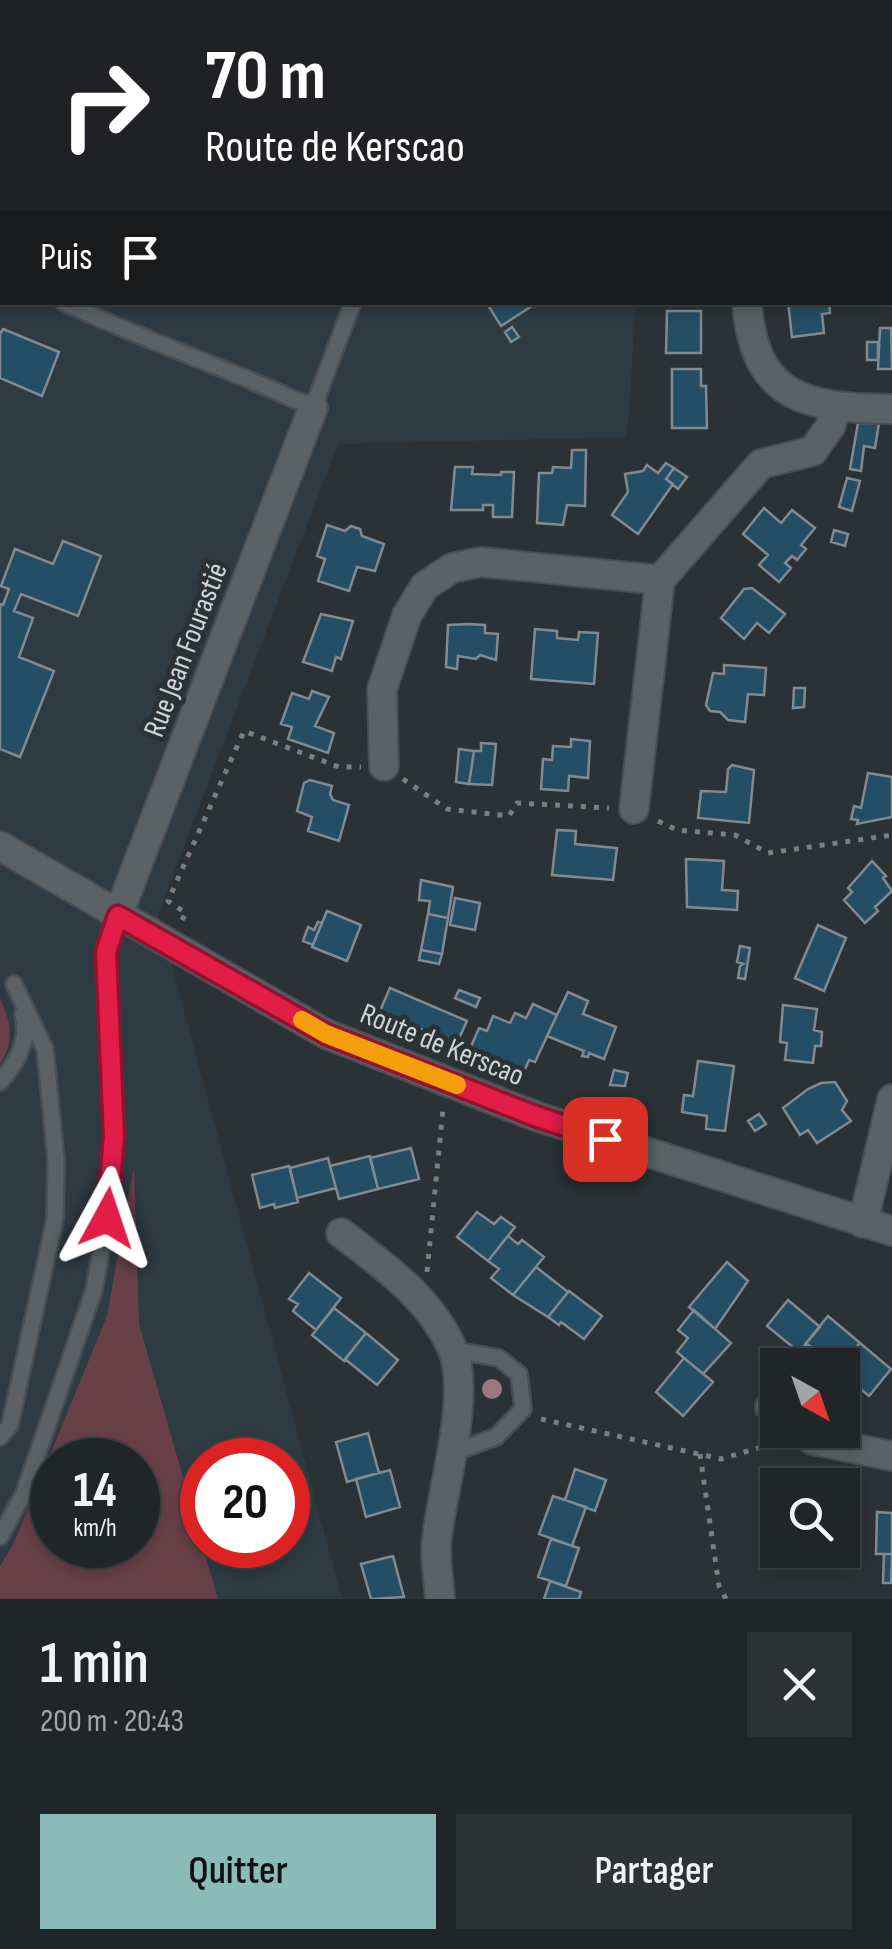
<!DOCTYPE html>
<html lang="fr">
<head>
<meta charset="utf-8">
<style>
  :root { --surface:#202628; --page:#2d3234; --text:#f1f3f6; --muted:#a2a5a8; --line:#3d4345; --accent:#8bbbb9 }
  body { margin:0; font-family:"Sofia Sans Condensed",sans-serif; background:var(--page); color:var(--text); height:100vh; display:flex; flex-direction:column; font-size:38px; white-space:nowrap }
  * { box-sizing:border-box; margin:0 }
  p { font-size:32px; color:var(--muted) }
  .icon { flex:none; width:55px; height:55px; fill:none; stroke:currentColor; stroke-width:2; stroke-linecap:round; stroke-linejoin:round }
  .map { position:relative; height:1599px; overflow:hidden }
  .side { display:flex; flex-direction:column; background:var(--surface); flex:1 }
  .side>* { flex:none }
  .guide { position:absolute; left:0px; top:0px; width:892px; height:305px; box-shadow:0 5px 15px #0003,0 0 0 2px var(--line); background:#202124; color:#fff; overflow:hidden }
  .needle { width:65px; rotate:140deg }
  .tools { position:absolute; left:760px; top:1348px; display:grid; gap:20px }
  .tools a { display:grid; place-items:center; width:100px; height:100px; border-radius:0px; background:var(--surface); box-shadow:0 5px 15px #0003,0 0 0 2px var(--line); font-size:50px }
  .speed { position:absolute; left:30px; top:1438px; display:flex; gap:20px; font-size:50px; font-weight:700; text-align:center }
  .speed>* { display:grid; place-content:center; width:130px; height:130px; border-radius:50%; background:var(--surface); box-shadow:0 5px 15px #0003,0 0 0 2px var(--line); line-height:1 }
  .speed small { font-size:25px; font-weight:400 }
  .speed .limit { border:15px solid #d22; background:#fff; color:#111 }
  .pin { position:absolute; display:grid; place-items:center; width:85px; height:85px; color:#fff; margin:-42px; border-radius:20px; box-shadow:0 5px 15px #0006 }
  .me { position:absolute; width:110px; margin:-55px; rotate:5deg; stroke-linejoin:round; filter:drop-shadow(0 0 8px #0008) }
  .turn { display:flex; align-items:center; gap:35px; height:210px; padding:0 40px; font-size:45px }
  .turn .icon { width:130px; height:130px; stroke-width:2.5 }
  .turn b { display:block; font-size:70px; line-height:85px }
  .then { display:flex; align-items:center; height:95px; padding:0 40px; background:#0003; gap:20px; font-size:38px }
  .round { display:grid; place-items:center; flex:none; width:105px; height:105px; border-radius:0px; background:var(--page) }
  .summary { display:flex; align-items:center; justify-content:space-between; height:170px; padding:0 40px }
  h1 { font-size:60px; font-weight:600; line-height:75px }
  .button { display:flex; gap:20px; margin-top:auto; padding:20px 40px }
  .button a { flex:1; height:115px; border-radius:0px; background:var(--accent); color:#111; font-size:40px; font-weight:600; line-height:115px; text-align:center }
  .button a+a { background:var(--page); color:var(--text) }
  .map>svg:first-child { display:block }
  .built { fill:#2e3b43; fill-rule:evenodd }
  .green { fill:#684048; fill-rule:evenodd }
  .building { fill:#244e65; stroke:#828a90; stroke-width:2.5 }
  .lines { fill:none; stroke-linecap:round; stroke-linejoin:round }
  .service-casing { stroke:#484e52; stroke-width:20 }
  .minor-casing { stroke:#484e52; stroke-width:32 }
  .tertiary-casing { stroke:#484e52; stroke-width:32 }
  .path { stroke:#787e81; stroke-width:5; stroke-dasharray:5 8; stroke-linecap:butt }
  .service { stroke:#5a6266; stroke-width:15 }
  .minor { stroke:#5a6266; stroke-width:28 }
  .tertiary { stroke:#5a6266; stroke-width:28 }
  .tree { fill:#9d7680 }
  .route-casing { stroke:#92132f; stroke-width:25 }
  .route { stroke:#e11d48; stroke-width:18 }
  .slow { stroke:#f59e0b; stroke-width:18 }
  .labels { text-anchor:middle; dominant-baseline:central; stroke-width:10; stroke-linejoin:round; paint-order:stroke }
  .street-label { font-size:30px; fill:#cfd3d6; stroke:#2b3236 }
</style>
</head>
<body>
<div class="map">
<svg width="892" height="1599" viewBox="0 0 892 1599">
  <rect width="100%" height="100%" fill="#2b3236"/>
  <!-- built -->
  <path class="built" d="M 0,0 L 798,0 L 2,2 L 2,302 L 636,303 L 627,437 L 338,444 L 158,914 L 342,1599 L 0,1599 ZM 52,1460 L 138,1460 L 138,1545 L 52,1545 ZM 202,1460 L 288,1460 L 288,1545 L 202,1545 Z"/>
  <!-- green -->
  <path class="green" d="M 0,1000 C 12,1021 14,1044 0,1064 Z
    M 134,1166 L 139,1324 L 218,1599 L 0,1599 L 0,1566 L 13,1545 L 107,1316 ZM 52,1460 L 138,1460 L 138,1545 L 52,1545 Z"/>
  <!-- building -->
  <path class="building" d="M 0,0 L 85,2 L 2,2 L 2,132 Z
    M 83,0 L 511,0 L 508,2 Z
    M 518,0 L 597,0 L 594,2 Z
    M 486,302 L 538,302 L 501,326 Z
    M 788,302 L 829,302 L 830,313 L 822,314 L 824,333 L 792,337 Z
    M 667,311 L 701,311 L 701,353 L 666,353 Z
    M 512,327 L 519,337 L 511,342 L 505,332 Z
    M 880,328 L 891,328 L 892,369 L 878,369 Z
    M 3,329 L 59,352 L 42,396 L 0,378 L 0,334 Z
    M 867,342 L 878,342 L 878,360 L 867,360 Z
    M 672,369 L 701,369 L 701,386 L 706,386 L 707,428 L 672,428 Z
    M 858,423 L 879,423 L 875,448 L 864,446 L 861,471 L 850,469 Z
    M 572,450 L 586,450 L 585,506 L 567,505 L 563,525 L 537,523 L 539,473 L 552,473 L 553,467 L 571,468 Z
    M 666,463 L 674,468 L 666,479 L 673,484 L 638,534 L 612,515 L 628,492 L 625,474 L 643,471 L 647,465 L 658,473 Z
    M 455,467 L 473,467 L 472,474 L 501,475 L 501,472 L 514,472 L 512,517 L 493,517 L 493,505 L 483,505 L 483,510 L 451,510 Z
    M 674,468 L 687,477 L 678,489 L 666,479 Z
    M 847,478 L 860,481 L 852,511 L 839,507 Z
    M 764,508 L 781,523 L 792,510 L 815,528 L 801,545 L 806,549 L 797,560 L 792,556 L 785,563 L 791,568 L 779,582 L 759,565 L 768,555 L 743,534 Z
    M 327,525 L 345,531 L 351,526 L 360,529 L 362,536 L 384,544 L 375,571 L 357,567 L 349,591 L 318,581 L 325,559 L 317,556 Z
    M 834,530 L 848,534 L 845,546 L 831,542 Z
    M 63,541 L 101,556 L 78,616 L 21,594 L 14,611 L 33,618 L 19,657 L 54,671 L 20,757 L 0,749 L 0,604 L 3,605 L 9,589 L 1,586 L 15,549 L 53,564 Z
    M 752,588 L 785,614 L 769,633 L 757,623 L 744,639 L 721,618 L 744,589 Z
    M 321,614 L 353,621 L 341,659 L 336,657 L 332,671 L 303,662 Z
    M 469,624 L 485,625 L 485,633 L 498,634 L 496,660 L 480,655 L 476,659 L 458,656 L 457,669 L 446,667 L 448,625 Z
    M 535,629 L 557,631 L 557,638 L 578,640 L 579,632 L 598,633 L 594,684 L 531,679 Z
    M 724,665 L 766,668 L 764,695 L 748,694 L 745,722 L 728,720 L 720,712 L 710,711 L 706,705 L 713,673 L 724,674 Z
    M 794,688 L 805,688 L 804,707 L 793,708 Z
    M 312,691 L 329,697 L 315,726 L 334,733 L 328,753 L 288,739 L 292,727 L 281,724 L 292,693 L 309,699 Z
    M 571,739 L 590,741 L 588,778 L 569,776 L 568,791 L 541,789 L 543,759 L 552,760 L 553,746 L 571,747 Z
    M 481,743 L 496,744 L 492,785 L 469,784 L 474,751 L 481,751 Z
    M 459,749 L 474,751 L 469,784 L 456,782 Z
    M 732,765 L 754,770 L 749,823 L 698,818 L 701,791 L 726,792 L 728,769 Z
    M 868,773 L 892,777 L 892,817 L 857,824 L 858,820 L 851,819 L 854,806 L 861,808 Z
    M 310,780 L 332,786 L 330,794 L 333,800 L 349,805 L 339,841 L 308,831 L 312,817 L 297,811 L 304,783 Z
    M 557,830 L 576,831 L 575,844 L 617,848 L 613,880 L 552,875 Z
    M 686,859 L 724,861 L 722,890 L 738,891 L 737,910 L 687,907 Z
    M 872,861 L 886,876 L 883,878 L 892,891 L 875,907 L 878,911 L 865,923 L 844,900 L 852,892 L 848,888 Z
    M 421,880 L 453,887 L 448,918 L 428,914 L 430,901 L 419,900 Z
    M 455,898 L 480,903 L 475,930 L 450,925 Z
    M 327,911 L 361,925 L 347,961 L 312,947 Z
    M 428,914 L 448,918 L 442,954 L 421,950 Z
    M 318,922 L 322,923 L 313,945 L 303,941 L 308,927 L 314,930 Z
    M 818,925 L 846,938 L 824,991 L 795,978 Z
    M 740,946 L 750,948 L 745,979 L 738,978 L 740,966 L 743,964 L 737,962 Z
    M 421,950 L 442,954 L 439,964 L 419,960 Z
    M 390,988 L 467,1021 L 456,1045 L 380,1011 Z
    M 459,990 L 480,998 L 476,1007 L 455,998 Z
    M 568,992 L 588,1001 L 583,1014 L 616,1027 L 604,1059 L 589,1053 L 588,1057 L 582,1056 L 584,1051 L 547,1036 Z
    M 533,1004 L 557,1015 L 535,1062 L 529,1060 L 523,1074 L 469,1051 L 479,1028 L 487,1031 L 493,1016 L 510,1023 L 515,1013 L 526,1018 Z
    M 783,1005 L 817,1009 L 814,1030 L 822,1032 L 821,1046 L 815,1046 L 813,1063 L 785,1060 L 787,1043 L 780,1042 Z
    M 698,1061 L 734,1066 L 725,1131 L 706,1129 L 707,1116 L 682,1112 L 684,1095 L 693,1096 Z
    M 614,1070 L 628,1073 L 625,1086 L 610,1085 Z
    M 835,1082 L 847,1101 L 842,1110 L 851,1121 L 817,1143 L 808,1130 L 800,1135 L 783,1108 L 808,1089 L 821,1083 Z
    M 759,1114 L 766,1124 L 755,1131 L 748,1121 Z
    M 411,1148 L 419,1179 L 378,1189 L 370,1158 Z
    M 370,1156 L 378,1189 L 339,1199 L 330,1166 Z
    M 328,1158 L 336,1188 L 297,1198 L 290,1168 Z
    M 289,1166 L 298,1202 L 275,1208 L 274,1204 L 260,1208 L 252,1175 Z
    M 477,1212 L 494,1224 L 501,1217 L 515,1227 L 488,1261 L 457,1237 Z
    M 508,1236 L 518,1244 L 522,1240 L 544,1257 L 513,1295 L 491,1278 L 499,1269 L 488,1261 Z
    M 727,1262 L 748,1281 L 715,1329 L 689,1307 Z
    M 536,1267 L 568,1292 L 548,1317 L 513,1295 Z
    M 309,1273 L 341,1298 L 316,1330 L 293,1311 L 298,1304 L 289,1299 Z
    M 569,1291 L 602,1316 L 584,1339 L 561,1322 L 559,1325 L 548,1317 Z
    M 788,1300 L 820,1327 L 799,1352 L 767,1326 Z
    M 334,1308 L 366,1333 L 344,1361 L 312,1335 Z
    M 694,1310 L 731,1343 L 703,1374 L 677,1352 L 688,1338 L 678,1330 Z
    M 828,1316 L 860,1343 L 841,1365 L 832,1365 L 806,1343 Z
    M 366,1333 L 398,1360 L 377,1385 L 345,1359 Z
    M 860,1343 L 891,1369 L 869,1396 L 842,1374 L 841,1365 Z
    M 684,1358 L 713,1382 L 683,1416 L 656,1392 Z
    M 368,1433 L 379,1473 L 347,1482 L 336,1442 Z
    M 575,1469 L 606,1480 L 595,1511 L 565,1500 Z
    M 390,1470 L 400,1507 L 366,1517 L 356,1479 Z
    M 553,1496 L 586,1507 L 572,1546 L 539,1534 Z
    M 877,1512 L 892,1513 L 892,1554 L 876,1554 Z
    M 551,1539 L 579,1548 L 566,1586 L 538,1577 Z
    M 884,1554 L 892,1554 L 891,1583 L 883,1583 Z
    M 393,1556 L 404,1597 L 371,1599 L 361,1564 Z
    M 550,1581 L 581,1592 L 579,1599 L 544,1599 Z"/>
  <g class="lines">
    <!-- service casing -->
    <g class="service-casing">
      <path id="service" d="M 669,2 L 673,0
        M 0,273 L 2,274
        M 63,302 C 145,341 231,369 313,408 L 353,302
        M 0,1082 C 16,1064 30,1040 23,1014
        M 453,1350 L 499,1358 L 519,1374 L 523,1409 L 496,1437 L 454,1452
        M 0,1437 L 10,1425 L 55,1219 L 56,1160 L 45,1049 L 14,984
        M 0,1537 L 24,1493 L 94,1290 L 107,1218 L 114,1136 L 106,952 L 118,915"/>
    </g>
    <!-- minor casing -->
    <g class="minor-casing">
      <path id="minor" d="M 890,69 L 892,69
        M 747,302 C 754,400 807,408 892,409
        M 384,766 L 382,689 L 407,615 L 425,586 L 452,568 L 481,562 L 660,580 L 761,464 L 813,451 L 831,425 L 835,407
        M 634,809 L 660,580
        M 118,915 L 313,408
        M 863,1223 L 892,1099
        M 341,1233 C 384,1266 429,1297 452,1348 C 472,1393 442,1489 437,1538 C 434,1557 439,1579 440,1599
        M 770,1407 L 778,1412
        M 800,1430 L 813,1440 L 892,1456"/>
    </g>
    <!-- tertiary casing -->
    <g class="tertiary-casing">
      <path id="tertiary" d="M 0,846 L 326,1034 L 535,1116 L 892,1231"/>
    </g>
    <!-- path -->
    <path class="path" d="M 403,779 L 447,809 L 509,816 L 517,803 L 609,808
      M 658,821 L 677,830 L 735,835 L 768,853 L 892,835
      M 182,920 L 186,913 L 168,901 L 244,731 L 339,767 L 361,767
      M 427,1272 L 443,1109
      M 541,1419 L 721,1459 L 778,1442
      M 700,1454 L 719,1586 L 726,1599"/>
    <!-- service -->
    <use href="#service" class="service"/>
    <!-- minor -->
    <use href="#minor" class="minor"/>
    <!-- tertiary -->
    <use href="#tertiary" class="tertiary"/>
  </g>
  <!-- trees -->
  <circle class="tree" cx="492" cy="1389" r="10"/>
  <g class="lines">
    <!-- route casing -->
    <g class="route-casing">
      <path id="route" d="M 107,1218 L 114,1136 L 106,952 L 118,916 L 326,1034 L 535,1116 L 605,1139"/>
    </g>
    <!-- route -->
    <use href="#route" class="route"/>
    <!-- slow -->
    <path class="slow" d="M 302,1020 L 326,1034 L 457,1085"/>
  </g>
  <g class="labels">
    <!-- street labels -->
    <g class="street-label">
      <text transform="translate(186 650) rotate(-69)">Rue Jean Fourastié</text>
      <text transform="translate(442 1045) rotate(22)">Route de Kerscao</text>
    </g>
  </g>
</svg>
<div class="tools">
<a><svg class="needle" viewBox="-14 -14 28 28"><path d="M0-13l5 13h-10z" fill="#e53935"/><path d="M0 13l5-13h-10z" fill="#a2a5a8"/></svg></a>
<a><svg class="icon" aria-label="search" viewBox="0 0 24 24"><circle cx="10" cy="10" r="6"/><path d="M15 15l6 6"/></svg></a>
</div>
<div class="speed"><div>14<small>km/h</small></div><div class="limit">20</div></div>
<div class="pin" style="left:605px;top:1139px;background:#d93025"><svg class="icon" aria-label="arrive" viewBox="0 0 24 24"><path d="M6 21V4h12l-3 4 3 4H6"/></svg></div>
<svg class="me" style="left:107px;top:1218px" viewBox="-20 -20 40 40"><path d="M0-17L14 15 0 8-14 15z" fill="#e11d48" stroke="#fff" stroke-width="4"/></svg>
<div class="guide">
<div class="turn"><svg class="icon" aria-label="right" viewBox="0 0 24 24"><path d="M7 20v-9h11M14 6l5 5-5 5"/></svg><div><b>70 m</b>Route de Kerscao</div></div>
<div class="then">Puis<svg class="icon" aria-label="arrive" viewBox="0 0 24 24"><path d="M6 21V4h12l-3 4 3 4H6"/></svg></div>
</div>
</div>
<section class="side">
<div class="summary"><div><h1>1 min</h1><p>200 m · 20:43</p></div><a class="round"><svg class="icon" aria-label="close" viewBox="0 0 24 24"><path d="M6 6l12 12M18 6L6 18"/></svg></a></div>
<div class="button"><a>Quitter</a><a>Partager</a></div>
</section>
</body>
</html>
